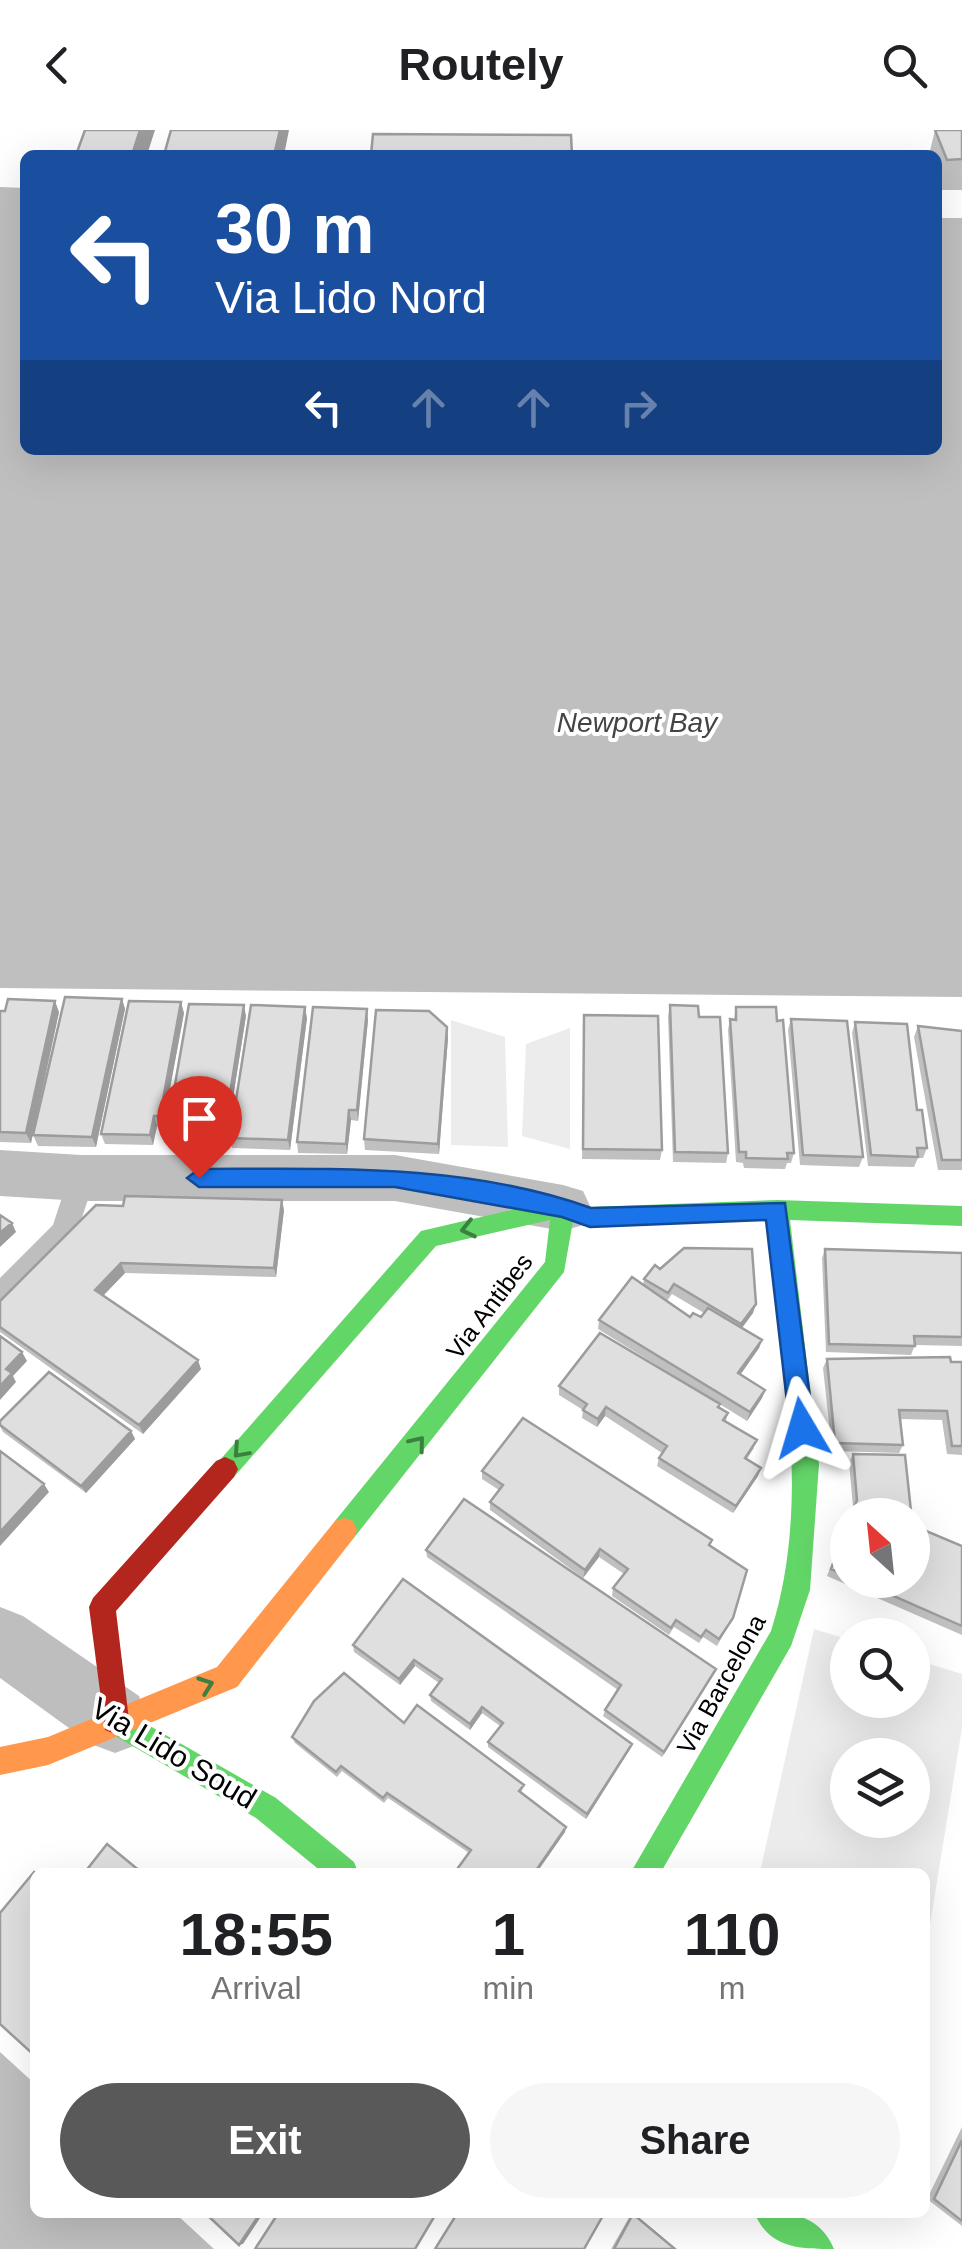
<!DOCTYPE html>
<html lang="en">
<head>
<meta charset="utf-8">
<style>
  :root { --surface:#fff; --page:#f6f6f6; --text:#202124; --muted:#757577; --accent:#595959 }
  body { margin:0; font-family:Helvetica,sans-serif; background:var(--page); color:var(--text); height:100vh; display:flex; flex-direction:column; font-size:38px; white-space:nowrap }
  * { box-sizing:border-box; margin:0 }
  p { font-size:32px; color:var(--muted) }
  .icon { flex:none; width:55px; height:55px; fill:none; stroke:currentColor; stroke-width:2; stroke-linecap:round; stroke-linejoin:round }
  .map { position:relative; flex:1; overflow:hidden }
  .sheet { position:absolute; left:30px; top:1738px; width:900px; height:350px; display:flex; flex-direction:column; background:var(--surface); border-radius:15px; box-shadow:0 10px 40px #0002 }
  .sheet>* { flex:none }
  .top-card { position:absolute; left:20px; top:20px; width:922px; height:305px; border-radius:15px; box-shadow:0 10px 40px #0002; background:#1a4fa0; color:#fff; overflow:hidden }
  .needle { width:65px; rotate:333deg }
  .tools { position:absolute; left:830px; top:1368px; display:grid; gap:20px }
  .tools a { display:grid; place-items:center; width:100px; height:100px; border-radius:50%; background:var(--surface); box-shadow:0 10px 40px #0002; font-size:50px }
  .pin { position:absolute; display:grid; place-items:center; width:85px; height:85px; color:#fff; margin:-102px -42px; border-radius:50% 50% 50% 0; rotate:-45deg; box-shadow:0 0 10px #0007 }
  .pin .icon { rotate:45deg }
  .me { position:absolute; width:110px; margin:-55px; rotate:353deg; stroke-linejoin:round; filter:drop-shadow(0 0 8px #0008) }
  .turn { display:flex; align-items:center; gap:35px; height:210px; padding:0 30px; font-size:45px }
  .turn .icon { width:130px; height:130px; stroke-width:2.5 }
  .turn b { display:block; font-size:70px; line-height:85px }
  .lanes { display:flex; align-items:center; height:95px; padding:0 30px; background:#0003; justify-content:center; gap:50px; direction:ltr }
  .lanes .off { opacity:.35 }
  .eta { display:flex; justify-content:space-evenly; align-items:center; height:170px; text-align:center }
  .eta b { font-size:60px; font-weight:600; line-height:70px }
  .action { display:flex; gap:20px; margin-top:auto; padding:20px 30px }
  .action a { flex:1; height:115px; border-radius:60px; background:var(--accent); color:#fff; font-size:40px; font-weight:600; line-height:115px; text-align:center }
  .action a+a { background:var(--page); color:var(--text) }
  header { display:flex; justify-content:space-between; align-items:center; height:130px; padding:0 30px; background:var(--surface); font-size:45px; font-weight:600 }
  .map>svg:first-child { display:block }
  .green { fill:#ececec; fill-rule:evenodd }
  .water { fill:#bfbfbf }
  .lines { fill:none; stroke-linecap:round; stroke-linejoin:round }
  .lane { fill:#bebebe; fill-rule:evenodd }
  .street { fill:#bebebe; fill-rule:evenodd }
  .fast { fill:#63d668; fill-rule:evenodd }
  .slow { fill:#ff974d; fill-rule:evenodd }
  .jam { fill:#b3261e; fill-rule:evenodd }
  .wall { fill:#c0c0c0; fill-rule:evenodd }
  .shaded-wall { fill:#9c9c9c }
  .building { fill:#dfdfdf; stroke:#9c9c9c; stroke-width:2.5 }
  .oneway { stroke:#3b803e }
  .route { fill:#1a73e8; stroke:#114b97; stroke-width:2.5 }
  .labels { text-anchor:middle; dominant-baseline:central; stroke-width:8; stroke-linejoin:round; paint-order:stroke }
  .street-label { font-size:25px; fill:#000; stroke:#fff }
  .water-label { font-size:28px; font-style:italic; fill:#444; stroke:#fff }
  .near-street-label { font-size:30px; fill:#000; stroke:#fff }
</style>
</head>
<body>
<header><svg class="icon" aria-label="back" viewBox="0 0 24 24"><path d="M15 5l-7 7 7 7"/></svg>Routely<svg class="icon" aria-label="search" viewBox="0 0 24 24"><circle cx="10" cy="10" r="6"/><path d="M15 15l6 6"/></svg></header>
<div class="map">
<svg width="962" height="2119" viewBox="0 0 962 2119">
  <rect width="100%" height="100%" fill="#fff"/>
  <!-- green -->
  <path class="green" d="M 451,890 L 505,907 L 508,1017 L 451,1015 Z
    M 570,898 L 570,1019 L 522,1006 L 526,914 Z
    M 814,1499 L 847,1509 L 848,1570 L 912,1570 L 913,1529 L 962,1544 L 962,1598 L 925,1825 L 925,1742 L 760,1742 ZM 848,1625 L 912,1625 L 912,1690 L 848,1690 Z"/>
  <!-- water -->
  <path class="water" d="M 0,57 L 25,58 L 25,320 L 938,320 L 938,88 L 962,88 L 962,867 L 0,858 Z
    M 0,1922 L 35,1954 L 35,2082 L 175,2083 L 214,2119 L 0,2119 Z"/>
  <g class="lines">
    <!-- lane -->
    <path class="lane" d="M 81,1037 L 91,1040 L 95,1048 L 75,1109 L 10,1176 L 0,1180 L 0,1148 L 53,1095 L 71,1040 Z"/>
    <!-- street -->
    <path class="street" d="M 0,1020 L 81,1025 L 395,1025 L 563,1055 L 583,1061 L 591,1078 L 583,1095 L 563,1101 L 395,1071 L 81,1071 L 0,1066 Z
      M 0,1477 L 23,1486 L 139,1566 L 148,1590 L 139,1614 L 115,1623 L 91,1614 L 0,1548 Z"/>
    <!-- fast -->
    <path class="fast" d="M 563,1068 L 591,1077 L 777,1070 L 962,1076 L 962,1096 L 790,1090 L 819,1334 L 810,1460 L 791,1516 L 661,1742 L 631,1742 L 771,1501 C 813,1369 781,1225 767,1090 L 591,1097 L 573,1091 L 564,1142 L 353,1409 L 344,1412 L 335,1409 L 331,1400 L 335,1391 L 545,1132 L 550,1090 L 436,1116 L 234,1347 L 225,1351 L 216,1347 L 212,1339 L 421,1101 Z
      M 115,1576 L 276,1668 L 354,1732 L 358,1742 L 322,1742 L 256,1688 L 105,1600 L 101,1590 L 105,1580 Z
      M 754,2082 C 788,2082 819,2083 834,2119 C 801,2119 769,2119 754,2082 Z"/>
    <!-- slow -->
    <path class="slow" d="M 344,1388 L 353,1391 L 357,1400 L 353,1409 L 237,1557 L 48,1635 L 0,1645 L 0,1617 L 48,1607 L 217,1537 L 335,1391 Z"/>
    <!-- jam -->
    <path class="jam" d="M 225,1327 L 234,1331 L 238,1339 L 234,1347 L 116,1481 L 129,1590 L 125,1600 L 115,1604 L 105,1600 L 89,1477 L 93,1468 L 216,1331 Z"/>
  </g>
  <!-- wall -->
  <path class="wall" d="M 935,0 L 962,0 L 962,60 L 940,60 L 938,53 L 938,25 L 929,25 Z
    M 122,869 L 125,879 L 96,1017 L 38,1016 L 33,1005 Z
    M 670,875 L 699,887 L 728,1023 L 726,1033 L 673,1032 L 668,886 Z
    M 736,877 L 794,1023 L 791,1033 L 787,1033 L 785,1039 L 744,1038 L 743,1033 L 736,1032 L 728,900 L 730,889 L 734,890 Z
    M 0,881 L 59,882 L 31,1013 L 0,1012 Z
    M 184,883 L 163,996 L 157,996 L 153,1015 L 105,1014 L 101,1004 Z
    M 584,885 L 662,1020 L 660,1030 L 582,1029 Z
    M 246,886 L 225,1018 L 169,1016 L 166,1006 Z
    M 307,888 L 290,1020 L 232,1018 L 230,1008 Z
    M 791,889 L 863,1027 L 859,1037 L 800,1035 L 788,900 Z
    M 368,890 L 358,991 L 351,990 L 347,1024 L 298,1023 L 297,1012 Z
    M 855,892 L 917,980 L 927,1018 L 923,1028 L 918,1028 L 914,1037 L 868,1036 L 852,903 Z
    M 918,896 L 962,901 L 962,1040 L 938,1040 L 914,907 Z
    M 448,908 L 439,1024 L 365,1020 L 364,1009 Z
    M 284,1080 L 276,1147 L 125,1143 L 103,1166 L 201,1239 L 143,1304 L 0,1202 L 0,1171 Z
    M 825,1119 L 962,1123 L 962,1216 L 915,1215 L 911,1225 L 826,1222 L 822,1128 Z
    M 655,1135 L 753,1183 L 742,1198 L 762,1210 L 759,1218 L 741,1244 L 765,1260 L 762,1268 L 747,1291 L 598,1199 L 599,1190 L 643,1155 L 644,1149 ZM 672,1164 L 704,1183 L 701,1187 L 690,1187 L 667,1171 Z
    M 827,1229 L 962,1232 L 962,1325 L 947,1324 L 942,1290 L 900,1289 L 903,1315 L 899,1323 L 832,1321 L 823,1238 Z
    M 559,1256 L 720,1274 L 719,1278 L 728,1283 L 726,1291 L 754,1318 L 747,1329 L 758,1346 L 733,1383 L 657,1336 L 659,1328 L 662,1323 L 605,1286 L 597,1297 L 582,1288 L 583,1280 L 559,1265 Z
    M 0,1291 L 131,1301 L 135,1309 L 86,1363 L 3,1302 L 0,1296 Z
    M 853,1324 L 911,1381 L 909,1385 L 850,1385 L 853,1377 L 849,1332 Z
    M 482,1341 L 712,1410 L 710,1416 L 733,1488 L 717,1516 L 703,1507 L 699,1513 L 674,1497 L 669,1505 L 612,1466 L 613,1458 L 624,1444 L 599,1427 L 583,1448 L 490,1380 L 490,1372 L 499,1360 L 482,1349 Z
    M 848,1391 L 848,1450 L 912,1450 L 962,1416 L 962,1505 L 827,1446 Z
    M 426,1420 L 716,1539 L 662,1627 L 603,1586 L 605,1580 L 618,1560 L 427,1427 Z
    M 403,1449 L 630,1619 L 586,1689 L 488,1617 L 488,1612 L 500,1596 L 482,1583 L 470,1600 L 431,1571 L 430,1565 L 439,1553 L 415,1536 L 400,1555 L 354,1522 L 353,1515 Z
    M 404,1593 L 524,1655 L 521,1663 L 565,1702 L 537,1742 L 455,1742 L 469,1723 L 388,1668 L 384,1673 L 342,1641 L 337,1647 L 295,1613 L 292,1607 Z
    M 962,1997 L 962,2096 L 927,2069 Z
    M 631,2084 L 633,2084 L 675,2119 L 611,2119 Z"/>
  <!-- shaded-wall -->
  <path class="shaded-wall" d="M 140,0 L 155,0 L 147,25 L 132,25 Z
    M 280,0 L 289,0 L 284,25 L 274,25 Z
    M 122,869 L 125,879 L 96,1017 L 92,1007 Z
    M 55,871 L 59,882 L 31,1013 L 26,1003 Z
    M 181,872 L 184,883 L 163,996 L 160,986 Z
    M 244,875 L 246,886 L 225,1018 L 223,1008 Z
    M 305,877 L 307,888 L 290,1020 L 288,1010 Z
    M 367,879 L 368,890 L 358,991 L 357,980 Z
    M 447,897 L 448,908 L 439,1024 L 438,1014 Z
    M 349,980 L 351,990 L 347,1024 L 346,1014 Z
    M 154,986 L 157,996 L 153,1015 L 150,1005 Z
    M 282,1070 L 284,1080 L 276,1147 L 274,1138 Z
    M 12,1093 L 16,1102 L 0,1117 L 0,1103 Z
    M 121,1133 L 125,1143 L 99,1170 L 95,1160 Z
    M 756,1174 L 753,1183 L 738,1203 L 741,1194 Z
    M 762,1210 L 759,1218 L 735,1252 L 738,1243 Z
    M 22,1222 L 27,1231 L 13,1246 L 16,1252 L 0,1270 L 0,1256 L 6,1239 Z
    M 198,1230 L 201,1239 L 143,1304 L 139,1295 Z
    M 765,1260 L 762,1268 L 747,1291 L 750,1282 Z
    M 606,1277 L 605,1286 L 597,1297 L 598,1289 Z
    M 131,1301 L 135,1309 L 86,1363 L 81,1356 Z
    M 761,1338 L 758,1346 L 733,1383 L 736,1376 Z
    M 44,1354 L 49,1362 L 0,1416 L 0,1402 Z
    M 600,1419 L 599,1427 L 583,1448 L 585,1440 Z
    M 414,1530 L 415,1536 L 400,1555 L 399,1549 Z
    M 716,1539 L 713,1545 L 662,1627 L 664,1622 Z
    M 482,1577 L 482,1583 L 470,1600 L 470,1594 Z
    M 632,1614 L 630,1619 L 586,1689 L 587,1684 Z
    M 566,1697 L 565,1702 L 537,1742 L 535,1742 Z
    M 261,2082 L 264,2082 L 243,2114 L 239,2115 Z"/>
  <!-- building -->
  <path class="building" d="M 85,0 L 140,0 L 132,25 L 76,25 Z
    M 171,0 L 280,0 L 274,25 L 164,25 Z
    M 935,0 L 962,0 L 962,29 L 947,30 Z
    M 373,4 L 571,5 L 572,25 L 371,25 Z
    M 65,867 L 122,869 L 92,1007 L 33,1005 Z
    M 8,869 L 55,871 L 26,1003 L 0,1002 L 0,881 L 5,881 Z
    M 129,871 L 181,872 L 160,986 L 154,986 L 150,1005 L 101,1004 Z
    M 189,874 L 244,875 L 223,1008 L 166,1006 Z
    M 251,875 L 305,877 L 288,1010 L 230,1008 Z
    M 670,875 L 698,876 L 699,887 L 720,887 L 728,1023 L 675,1022 Z
    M 313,877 L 367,879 L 357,980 L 349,980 L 346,1014 L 297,1012 Z
    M 736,877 L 776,877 L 777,891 L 783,890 L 794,1023 L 787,1023 L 788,1029 L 746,1028 L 746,1022 L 739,1022 L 730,889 L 736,890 Z
    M 376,880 L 429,881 L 447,897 L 438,1014 L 364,1009 Z
    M 584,885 L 658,886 L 662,1020 L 583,1019 Z
    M 791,889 L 847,891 L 863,1027 L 803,1025 Z
    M 855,892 L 907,894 L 917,980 L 922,980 L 927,1018 L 917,1018 L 918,1027 L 871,1025 Z
    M 918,896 L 962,901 L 962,1030 L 942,1030 Z
    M 125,1066 L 282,1070 L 274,1138 L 121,1133 L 95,1160 L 198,1230 L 139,1295 L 0,1197 L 0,1171 L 96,1075 L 123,1076 Z
    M 0,1085 L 12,1093 L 0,1103 Z
    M 684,1118 L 752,1119 L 756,1174 L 741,1194 L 674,1154 L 668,1163 L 644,1149 L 655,1135 L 660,1139 Z
    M 825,1119 L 962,1123 L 962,1207 L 914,1206 L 915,1216 L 829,1214 Z
    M 632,1147 L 690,1187 L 693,1183 L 701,1187 L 708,1178 L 762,1210 L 738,1243 L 765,1260 L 750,1282 L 599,1190 Z
    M 600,1203 L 720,1274 L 718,1277 L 728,1283 L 723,1290 L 757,1310 L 745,1328 L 761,1338 L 736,1376 L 659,1328 L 667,1316 L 606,1277 L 598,1289 L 583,1280 L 587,1274 L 559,1256 Z
    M 0,1206 L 22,1222 L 6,1239 L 12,1243 L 0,1256 Z
    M 950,1227 L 951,1232 L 962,1232 L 962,1316 L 952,1316 L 947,1281 L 899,1280 L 903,1315 L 835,1313 L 827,1229 Z
    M 49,1242 L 131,1301 L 81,1356 L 0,1295 L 0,1291 Z
    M 523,1288 L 712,1410 L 709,1415 L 747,1440 L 733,1488 L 719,1509 L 706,1500 L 701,1507 L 676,1490 L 671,1498 L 613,1458 L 628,1439 L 600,1419 L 585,1440 L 490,1372 L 503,1355 L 482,1341 Z
    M 0,1321 L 44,1354 L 0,1402 Z
    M 853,1324 L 905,1325 L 911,1381 L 879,1379 L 877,1385 L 851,1385 L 857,1370 Z
    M 464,1369 L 716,1539 L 664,1622 L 605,1580 L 621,1555 L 426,1420 Z
    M 848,1394 L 848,1446 L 831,1439 Z
    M 912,1395 L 962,1416 L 962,1496 L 857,1450 L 912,1450 Z
    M 403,1449 L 632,1614 L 587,1684 L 488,1612 L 503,1593 L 482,1577 L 470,1594 L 430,1565 L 442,1549 L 414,1530 L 399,1549 L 353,1515 Z
    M 344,1543 L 404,1593 L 417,1575 L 524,1655 L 519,1661 L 566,1697 L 535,1742 L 455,1742 L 471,1720 L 387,1663 L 383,1668 L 341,1636 L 336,1642 L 292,1607 L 314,1571 Z
    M 107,1714 L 141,1742 L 85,1742 Z
    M 34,1742 L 35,1743 L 35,1926 L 0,1894 L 0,1783 Z
    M 962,2010 L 962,2091 L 934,2069 Z
    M 204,2082 L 261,2082 L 239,2115 Z
    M 279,2082 L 437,2082 L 415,2119 L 255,2119 Z
    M 458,2082 L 605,2082 L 584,2119 L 435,2119 Z
    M 633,2084 L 675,2119 L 614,2119 Z"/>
  <!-- one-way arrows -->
  <defs><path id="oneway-chevron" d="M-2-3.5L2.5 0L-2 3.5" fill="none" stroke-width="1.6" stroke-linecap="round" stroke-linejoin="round" transform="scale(2.5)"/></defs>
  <g class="oneway">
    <use href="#oneway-chevron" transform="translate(468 1099) rotate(167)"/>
    <use href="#oneway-chevron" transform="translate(418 1313) rotate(-51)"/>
    <use href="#oneway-chevron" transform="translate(240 1321) rotate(132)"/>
    <use href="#oneway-chevron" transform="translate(206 1555) rotate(-20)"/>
  </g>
  <!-- route -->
  <path class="route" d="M 199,1039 C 329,1039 466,1033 591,1078 L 785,1073 L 814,1298 L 811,1306 L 802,1309 L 793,1306 L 790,1298 L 766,1090 L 590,1097 L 562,1087 L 395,1057 L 199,1057 L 187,1048 Z"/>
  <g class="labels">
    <!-- street labels -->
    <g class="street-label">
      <text transform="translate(489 1176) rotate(-53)">Via Antibes</text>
      <text transform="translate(721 1554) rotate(-61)">Via Barcelona</text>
    </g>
    <!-- water labels -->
    <g class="water-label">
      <text x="637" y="592">Newport Bay</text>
    </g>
    <!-- near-street labels -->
    <g class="near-street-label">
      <text transform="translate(174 1623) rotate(31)">Via Lido Soud</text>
    </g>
  </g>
</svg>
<div class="tools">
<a><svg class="needle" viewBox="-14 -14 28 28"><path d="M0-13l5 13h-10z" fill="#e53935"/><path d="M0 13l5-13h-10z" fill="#757577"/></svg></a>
<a><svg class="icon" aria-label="search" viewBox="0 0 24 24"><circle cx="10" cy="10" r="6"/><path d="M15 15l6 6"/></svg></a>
<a><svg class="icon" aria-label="layers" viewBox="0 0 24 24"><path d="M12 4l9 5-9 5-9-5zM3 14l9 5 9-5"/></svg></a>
</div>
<div class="pin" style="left:199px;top:1048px;background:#d93025"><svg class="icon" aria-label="arrive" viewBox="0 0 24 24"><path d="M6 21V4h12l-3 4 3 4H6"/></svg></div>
<svg class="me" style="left:802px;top:1298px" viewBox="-20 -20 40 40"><path d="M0-17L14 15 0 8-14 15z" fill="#1a73e8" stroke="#fff" stroke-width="4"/></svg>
<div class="top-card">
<div class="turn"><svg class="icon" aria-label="left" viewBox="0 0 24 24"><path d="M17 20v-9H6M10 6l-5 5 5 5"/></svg><div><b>30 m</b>Via Lido Nord</div></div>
<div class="lanes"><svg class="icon" aria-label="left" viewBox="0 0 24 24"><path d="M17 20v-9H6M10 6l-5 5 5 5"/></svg><svg class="icon off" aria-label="ahead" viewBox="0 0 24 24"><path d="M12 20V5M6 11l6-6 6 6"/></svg><svg class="icon off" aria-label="ahead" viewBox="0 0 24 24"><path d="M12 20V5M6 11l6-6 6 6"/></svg><svg class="icon off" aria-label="right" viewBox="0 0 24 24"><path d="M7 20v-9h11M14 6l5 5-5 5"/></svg></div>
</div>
<section class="sheet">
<div class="eta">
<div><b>18:55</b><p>Arrival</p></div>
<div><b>1</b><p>min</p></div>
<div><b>110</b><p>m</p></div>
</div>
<div class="action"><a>Exit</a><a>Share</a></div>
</section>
</div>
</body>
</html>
